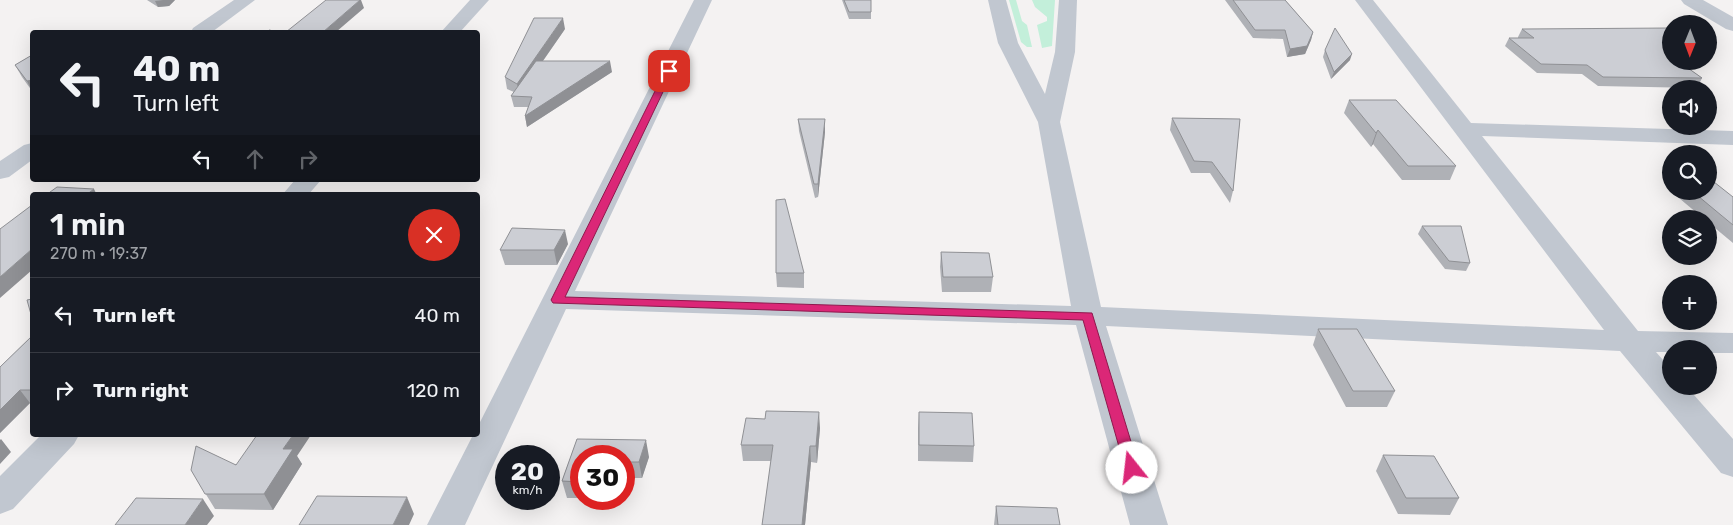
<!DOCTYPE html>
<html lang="en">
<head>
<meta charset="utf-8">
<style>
  :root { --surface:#171b24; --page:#20242c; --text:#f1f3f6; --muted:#9ea1a6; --line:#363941 }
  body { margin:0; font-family:Rubik,sans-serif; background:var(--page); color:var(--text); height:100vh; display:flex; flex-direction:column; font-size:19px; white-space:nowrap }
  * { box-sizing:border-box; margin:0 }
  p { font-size:16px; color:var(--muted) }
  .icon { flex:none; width:28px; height:28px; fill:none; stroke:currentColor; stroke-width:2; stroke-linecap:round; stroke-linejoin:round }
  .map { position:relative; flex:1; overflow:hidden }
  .details { position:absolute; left:30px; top:192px; width:450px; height:245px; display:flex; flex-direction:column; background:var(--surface); border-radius:5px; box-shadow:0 5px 20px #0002 }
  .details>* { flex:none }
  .hud { position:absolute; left:30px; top:30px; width:450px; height:152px; border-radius:5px; box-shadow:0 5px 20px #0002; background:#171b24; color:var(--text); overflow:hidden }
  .needle { width:32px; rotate:181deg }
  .buttons { position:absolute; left:1662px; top:15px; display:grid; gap:10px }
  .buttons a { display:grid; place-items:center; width:55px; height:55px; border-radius:50%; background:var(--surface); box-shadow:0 5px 20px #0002; font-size:25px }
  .speed { position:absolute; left:495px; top:445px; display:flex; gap:10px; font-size:25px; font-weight:700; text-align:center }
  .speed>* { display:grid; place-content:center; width:65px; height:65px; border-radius:50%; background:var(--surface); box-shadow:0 5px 20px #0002; line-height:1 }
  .speed small { font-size:12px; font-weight:400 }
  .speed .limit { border:8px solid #d22; background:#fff; color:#111 }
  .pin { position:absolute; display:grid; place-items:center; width:42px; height:42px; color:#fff; margin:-21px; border-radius:10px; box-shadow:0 2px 8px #0006 }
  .me { position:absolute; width:55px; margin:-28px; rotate:344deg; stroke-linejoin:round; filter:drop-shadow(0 0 4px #0008) }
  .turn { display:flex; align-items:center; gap:18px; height:105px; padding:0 20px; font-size:22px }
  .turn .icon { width:65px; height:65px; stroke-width:2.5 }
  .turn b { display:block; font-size:35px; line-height:42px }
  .lanes { display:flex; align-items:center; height:48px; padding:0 20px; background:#0003; justify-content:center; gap:25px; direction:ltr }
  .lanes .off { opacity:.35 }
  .round { display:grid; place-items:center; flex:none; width:52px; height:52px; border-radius:26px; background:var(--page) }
  .headline { display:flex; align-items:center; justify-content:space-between; height:85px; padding:0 20px }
  h1 { font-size:30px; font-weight:600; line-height:38px }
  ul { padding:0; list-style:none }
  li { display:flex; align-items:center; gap:15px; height:75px; padding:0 20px; border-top:1px solid var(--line) }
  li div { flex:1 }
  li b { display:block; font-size:19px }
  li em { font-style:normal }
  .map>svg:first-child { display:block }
  .green { fill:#c3efda }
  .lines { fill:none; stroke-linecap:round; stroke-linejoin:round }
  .minor { fill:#c1c7d0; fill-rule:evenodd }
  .wall { fill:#afb1b6 }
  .shaded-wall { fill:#8f9094 }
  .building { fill:#ccced4; stroke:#8f9094 }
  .route { fill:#db2777; stroke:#8e194d }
</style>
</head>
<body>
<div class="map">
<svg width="1733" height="525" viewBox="0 0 1733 525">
  <rect width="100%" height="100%" fill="#f4f2f2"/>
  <!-- green -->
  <path class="green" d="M 1009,0 L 1016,0 L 1022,21 L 1027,25 L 1032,47 L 1027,47 L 1021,42 Z
    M 1032,0 L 1055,0 L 1052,46 L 1042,48 L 1037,25 L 1047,21 L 1047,17 L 1035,7 Z"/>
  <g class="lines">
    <!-- minor -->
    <path class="minor" d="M 234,0 L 255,0 L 212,32 L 191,32 L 193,28 Z
      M 470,0 L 489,0 L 460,32 L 441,32 Z
      M 694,0 L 712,0 L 575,291 L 1071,306 L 1038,122 L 998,43 L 988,0 L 1006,0 L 1018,43 L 1045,94 L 1055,52 L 1059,0 L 1077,0 L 1075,52 L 1060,122 L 1101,307 L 1604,330 L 1355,0 L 1373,0 L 1471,123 L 1733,131 L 1733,145 L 1482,136 L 1638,331 L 1733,333 L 1733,353 L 1709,353 L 1709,349 L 1671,349 L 1671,352 L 1656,352 L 1671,369 L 1671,386 L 1686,386 L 1733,439 L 1733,477 L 1721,473 L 1620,351 L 1106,326 L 1168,525 L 1130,525 L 1076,325 L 566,309 L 465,525 L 427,525 L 473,435 L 478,435 L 478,426 Z
      M 1681,0 L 1703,0 L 1733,17 L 1733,31 L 1726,29 L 1684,4 Z
      M 32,143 L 32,160 L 9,177 L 0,179 L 0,161 L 24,145 Z
      M 295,180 L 321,180 L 308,195 L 282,195 Z
      M 41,435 L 79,435 L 74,444 L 13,509 L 0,514 L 0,476 Z"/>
  </g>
  <!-- wall -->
  <path class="wall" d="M 147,0 L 175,0 L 169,6 L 158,7 Z
    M 842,0 L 871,0 L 871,19 L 849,19 Z
    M 1225,0 L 1285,0 L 1313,32 L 1311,40 L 1305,54 L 1287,57 L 1283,39 L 1253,38 Z
    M 565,29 L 543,61 L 612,72 L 527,127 L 525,116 L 528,107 L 514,107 L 511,96 L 514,92 L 507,89 L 505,77 Z
    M 1522,29 L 1671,61 L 1708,61 L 1707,62 L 1682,64 L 1702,78 L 1697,88 L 1598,86 L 1582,74 L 1537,73 L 1505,46 L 1509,38 L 1518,38 L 1518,37 Z
    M 1325,50 L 1350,60 L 1331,79 L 1323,57 Z
    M 1709,50 L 1713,53 L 1709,60 Z
    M 32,55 L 32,91 L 22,77 L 15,65 Z
    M 1349,100 L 1456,166 L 1450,180 L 1402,180 L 1373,144 L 1371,147 L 1344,113 Z
    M 1172,118 L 1240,119 L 1233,191 L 1230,203 L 1210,173 L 1191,173 L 1170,130 Z
    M 798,119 L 825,132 L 818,197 L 815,198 L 799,131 Z
    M 1674,191 L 1709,191 L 1733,197 L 1733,243 L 1709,223 L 1709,219 L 1704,219 L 1673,193 Z
    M 1422,226 L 1470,263 L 1466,271 L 1445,269 L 1418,234 Z
    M 568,244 L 557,265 L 505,265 L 500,250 Z
    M 941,252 L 993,277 L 991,292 L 942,292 L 940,267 Z
    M 776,273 L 804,273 L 804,288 L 777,287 Z
    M 1318,329 L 1395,391 L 1387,407 L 1346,407 L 1313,345 Z
    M 32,336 L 32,403 L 30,403 L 0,433 L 0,367 Z
    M 919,412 L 974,446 L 973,462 L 918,461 L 918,428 Z
    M 820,428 L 817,463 L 811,462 L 805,525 L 762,525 L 771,461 L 743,461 L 741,445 Z
    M 577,439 L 649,457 L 642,478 L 632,478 L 626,499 L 603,499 L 624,499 L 624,456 L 581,456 L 581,498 L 567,498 L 562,481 Z
    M 1383,455 L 1459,498 L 1450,515 L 1398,514 L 1376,471 Z
    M 297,456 L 302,464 L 273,510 L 215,509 L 191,470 Z
    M 996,506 L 1060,525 L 994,525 Z"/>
  <!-- shaded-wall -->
  <path class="shaded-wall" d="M 163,0 L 175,0 L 169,6 L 158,7 L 155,1 Z
    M 360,0 L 361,0 L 364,8 L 336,32 L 323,32 Z
    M 563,18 L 565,29 L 519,95 L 517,84 Z
    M 1313,32 L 1311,40 L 1305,54 L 1287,57 L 1290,49 Z
    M 1352,54 L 1350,60 L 1331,79 L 1334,72 Z
    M 610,61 L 612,72 L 527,127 L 525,116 Z
    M 32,80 L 32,91 L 27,81 Z
    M 825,119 L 825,132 L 818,197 L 818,184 Z
    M 1378,130 L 1373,144 L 1371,147 L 1376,133 Z
    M 94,189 L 97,195 L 86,195 Z
    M 565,230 L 568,244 L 557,265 L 554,250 Z
    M 32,249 L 32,270 L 0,298 L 0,277 Z
    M 20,390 L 30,403 L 0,433 L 0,410 Z
    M 819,412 L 820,428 L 817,463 L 816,446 Z
    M 293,435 L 311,435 L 297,456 L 302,464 L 273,510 L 264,494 L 283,449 Z
    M 1,439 L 11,452 L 0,464 L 0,440 Z
    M 646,440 L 649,457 L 642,478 L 639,462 Z
    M 810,446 L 811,462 L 805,525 L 802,525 Z
    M 628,462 L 632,478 L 626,499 L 624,491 L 624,477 Z
    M 407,497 L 414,514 L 409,525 L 393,525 Z
    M 203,499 L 214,516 L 207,525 L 185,525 Z"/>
  <!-- building -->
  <path class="building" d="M 326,0 L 360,0 L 323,32 L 286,32 Z
    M 844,0 L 871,0 L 871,12 L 849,12 Z
    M 1233,0 L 1285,0 L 1313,32 L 1307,46 L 1290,49 L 1285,30 L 1255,30 Z
    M 534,18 L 563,18 L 517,84 L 505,77 Z
    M 1335,28 L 1352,54 L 1334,72 L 1325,50 Z
    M 1671,28 L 1671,56 L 1670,56 L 1671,57 L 1671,61 L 1678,61 L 1702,78 L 1603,77 L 1587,65 L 1541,64 L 1509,38 L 1534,38 L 1522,29 Z
    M 269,30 L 279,32 L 268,32 Z
    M 32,55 L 32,80 L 27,81 L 15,65 Z
    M 536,61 L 610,61 L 525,116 L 532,97 L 511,96 Z
    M 1349,100 L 1396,100 L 1456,166 L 1408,166 L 1378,130 L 1376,133 Z
    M 1172,118 L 1240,119 L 1233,191 L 1212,162 L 1194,161 Z
    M 798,119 L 825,119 L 818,184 L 814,184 Z
    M 1709,178 L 1733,197 L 1733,225 L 1692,191 L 1709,191 Z
    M 57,187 L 94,189 L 86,195 L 46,195 Z
    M 785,199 L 804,273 L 776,273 L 776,200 Z
    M 32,205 L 32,249 L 0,277 L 0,229 Z
    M 1422,226 L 1461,226 L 1470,263 L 1449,261 Z
    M 512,228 L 565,230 L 554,250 L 500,250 Z
    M 941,252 L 989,253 L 993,277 L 943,277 Z
    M 32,299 L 32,318 L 27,300 Z
    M 1318,329 L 1357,329 L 1395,391 L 1353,391 Z
    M 32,336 L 32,390 L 20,390 L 0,410 L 0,367 Z
    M 766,411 L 819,412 L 816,446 L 810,446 L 802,525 L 762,525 L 773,445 L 741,445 L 746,418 L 765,419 Z
    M 919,412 L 972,413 L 974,446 L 919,445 Z
    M 257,435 L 293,435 L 283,449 L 293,449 L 264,494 L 205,494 L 191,470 L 196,446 L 236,465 Z
    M 577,439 L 646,440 L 639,462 L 628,462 L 624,477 L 624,456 L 581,456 L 581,482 L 562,481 Z
    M 1383,455 L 1434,456 L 1459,498 L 1406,498 Z
    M 317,496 L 407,497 L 393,525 L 299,525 Z
    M 136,498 L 203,499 L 185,525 L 115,525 Z
    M 996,506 L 1057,508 L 1060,525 L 998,525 Z"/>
  <!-- route -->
  <path class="route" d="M 666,69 L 673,71 L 565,297 L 1092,313 L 1139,468 L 1137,472 L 1132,474 L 1127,472 L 1125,468 L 1083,320 L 553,303 L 551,300 Z"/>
</svg>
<div class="buttons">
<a><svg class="needle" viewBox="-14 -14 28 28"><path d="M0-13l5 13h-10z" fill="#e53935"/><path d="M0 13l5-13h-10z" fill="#9ea1a6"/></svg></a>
<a><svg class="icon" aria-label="sound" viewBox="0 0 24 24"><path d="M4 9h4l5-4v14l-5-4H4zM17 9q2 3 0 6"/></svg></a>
<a><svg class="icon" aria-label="search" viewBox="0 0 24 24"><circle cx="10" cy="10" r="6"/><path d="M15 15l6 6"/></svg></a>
<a><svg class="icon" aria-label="layers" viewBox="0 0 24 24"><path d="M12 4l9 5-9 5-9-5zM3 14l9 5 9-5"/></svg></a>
<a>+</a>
<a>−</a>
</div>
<div class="speed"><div>20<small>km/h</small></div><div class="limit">30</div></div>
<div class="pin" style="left:669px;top:71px;background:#d93025"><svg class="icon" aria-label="arrive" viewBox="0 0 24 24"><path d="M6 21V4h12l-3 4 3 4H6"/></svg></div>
<svg class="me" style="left:1132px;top:468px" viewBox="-20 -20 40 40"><circle r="19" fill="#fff"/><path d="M0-13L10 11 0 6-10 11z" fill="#db2777"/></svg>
<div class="hud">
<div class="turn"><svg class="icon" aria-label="left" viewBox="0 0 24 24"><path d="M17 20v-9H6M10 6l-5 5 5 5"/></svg><div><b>40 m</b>Turn left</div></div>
<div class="lanes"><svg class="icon" aria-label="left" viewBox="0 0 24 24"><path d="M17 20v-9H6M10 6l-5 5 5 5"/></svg><svg class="icon off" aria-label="ahead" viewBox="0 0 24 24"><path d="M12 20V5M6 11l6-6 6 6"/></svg><svg class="icon off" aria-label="right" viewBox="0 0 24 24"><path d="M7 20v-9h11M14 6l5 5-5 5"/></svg></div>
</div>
<section class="details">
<div class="headline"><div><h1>1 min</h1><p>270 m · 19:37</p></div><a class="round" style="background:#d93025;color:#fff"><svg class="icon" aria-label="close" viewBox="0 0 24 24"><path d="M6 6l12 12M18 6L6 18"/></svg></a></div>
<ul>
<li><svg class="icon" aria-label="left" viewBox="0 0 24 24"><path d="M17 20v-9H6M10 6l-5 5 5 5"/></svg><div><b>Turn left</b></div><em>40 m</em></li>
<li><svg class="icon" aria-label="right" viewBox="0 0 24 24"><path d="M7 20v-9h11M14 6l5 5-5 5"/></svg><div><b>Turn right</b></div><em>120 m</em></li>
</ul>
</section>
</div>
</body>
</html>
